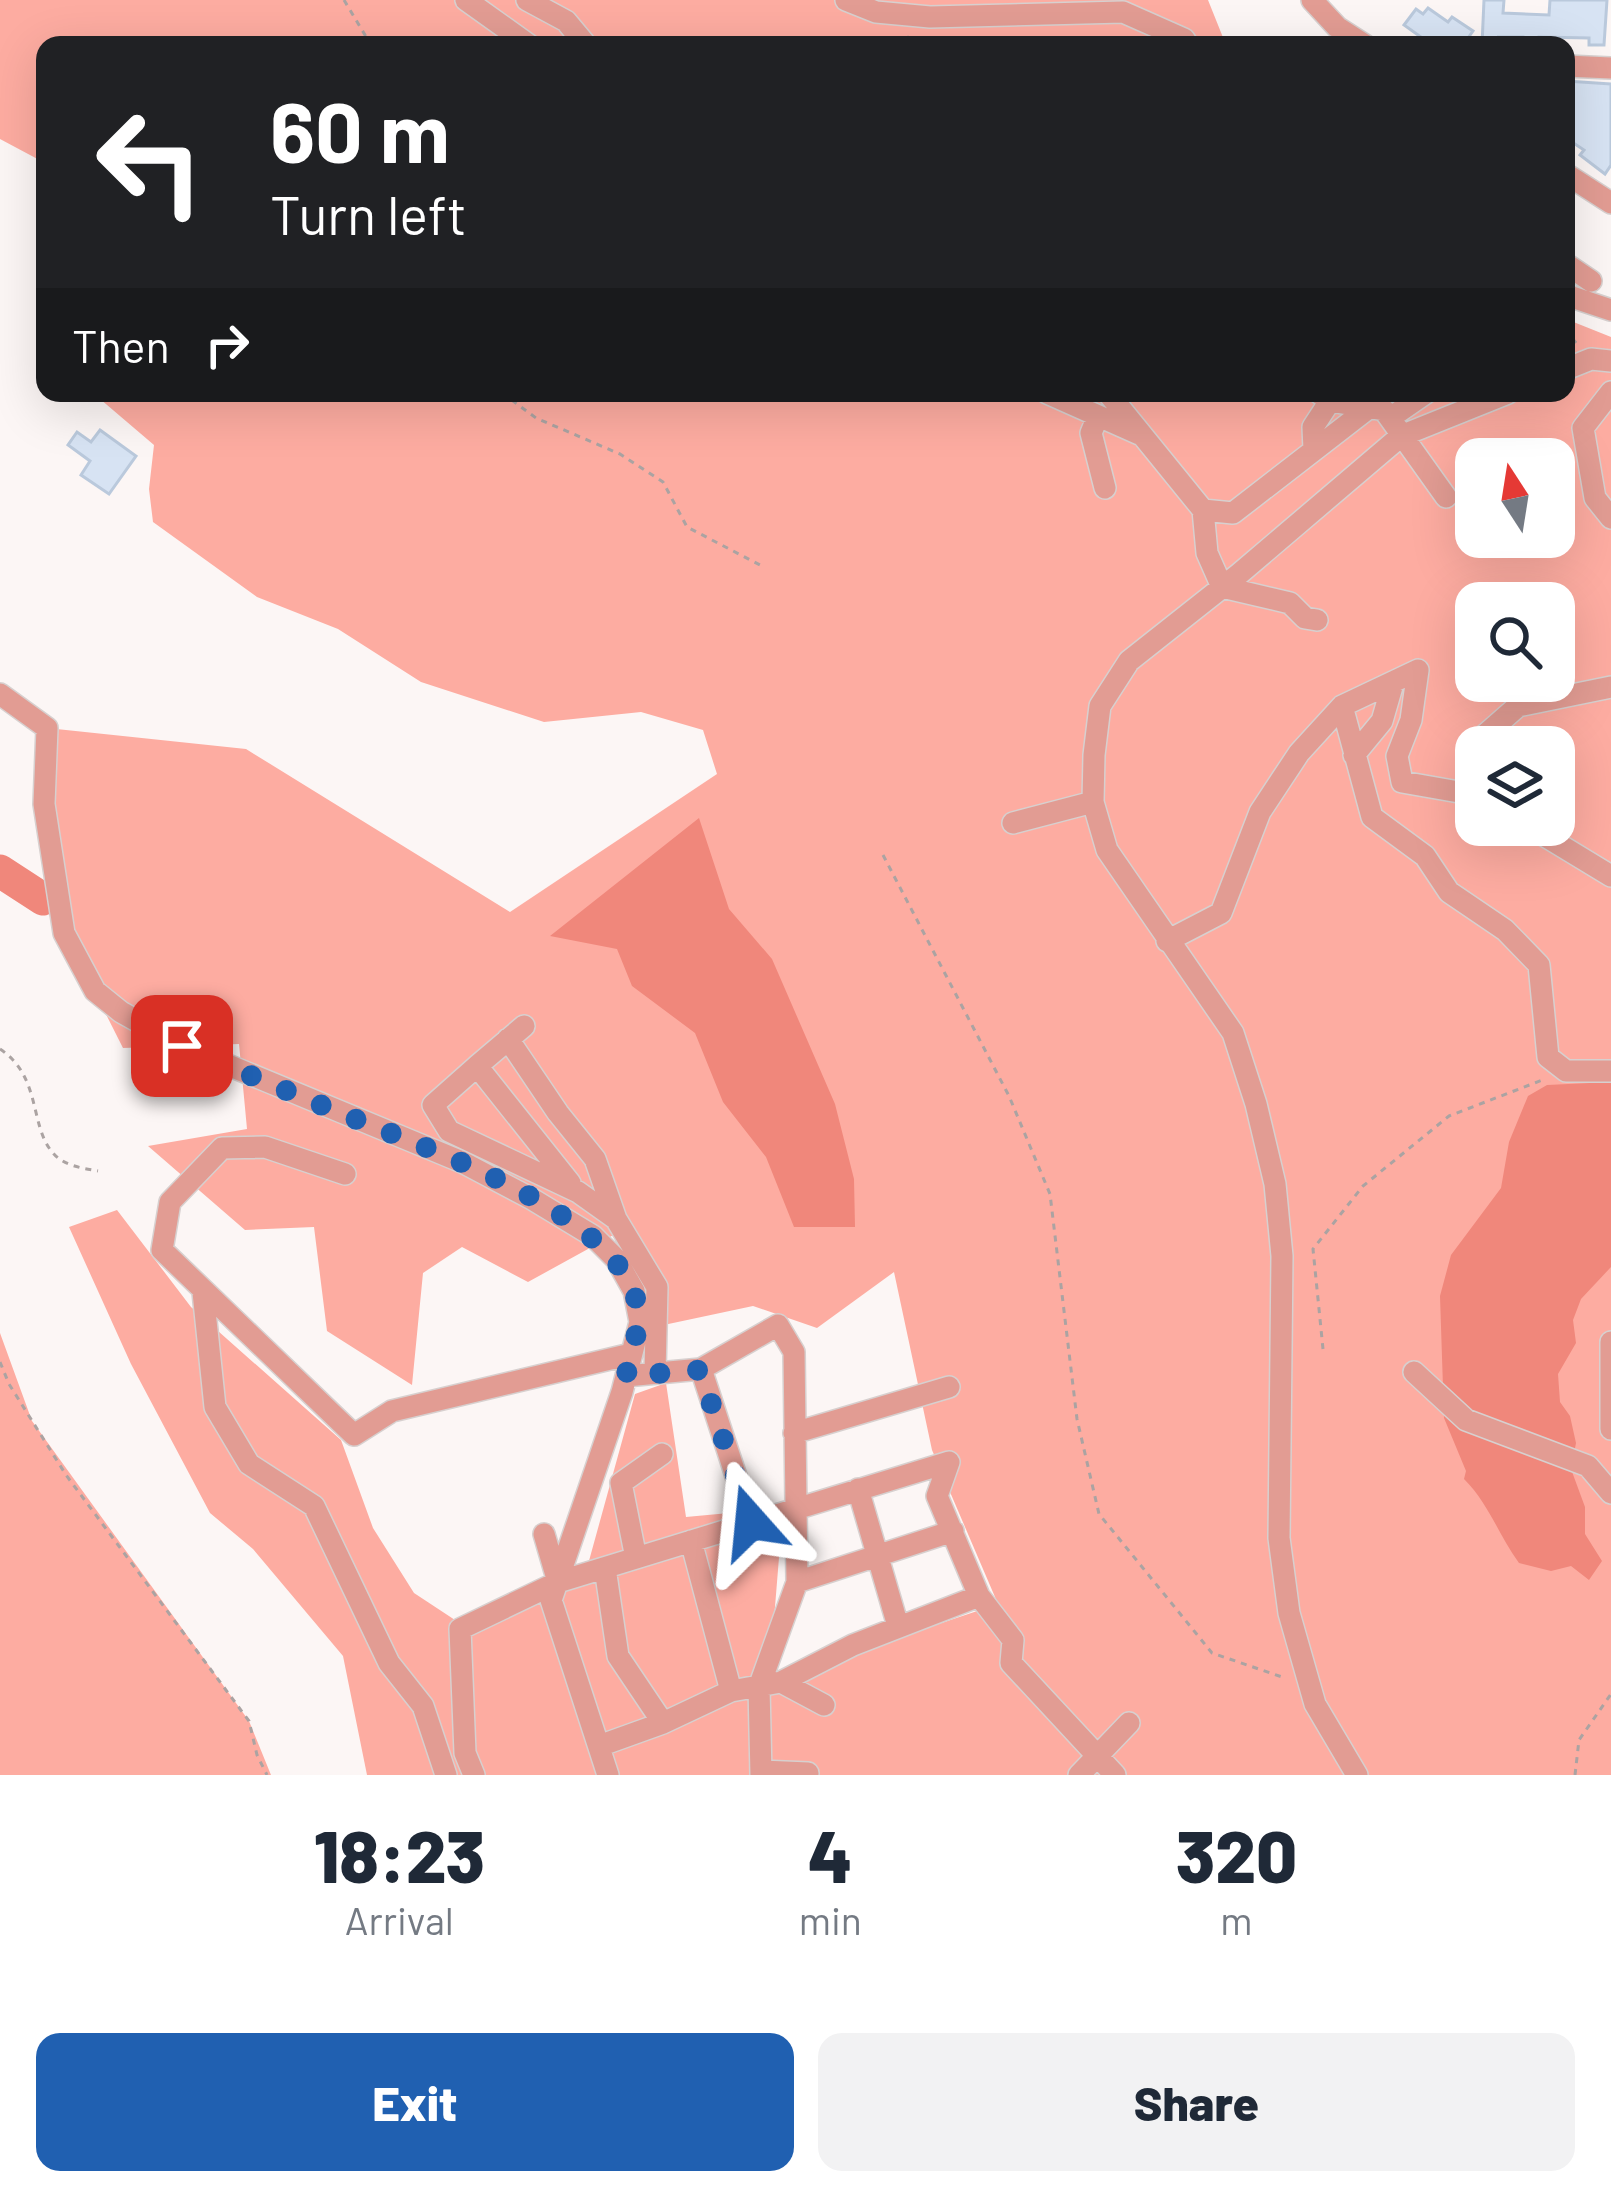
<!DOCTYPE html>
<html lang="en">
<head>
<meta charset="utf-8">
<style>
  :root { --surface:#fff; --page:#f2f2f3; --text:#1f2937; --muted:#747a83; --accent:#2060b1 }
  body { margin:0; font-family:Barlow,sans-serif; background:var(--page); color:var(--text); height:100vh; display:flex; flex-direction:column; font-size:45px; white-space:nowrap }
  * { box-sizing:border-box; margin:0 }
  p { font-size:39px; color:var(--muted) }
  .icon { flex:none; width:66px; height:66px; fill:none; stroke:currentColor; stroke-width:2; stroke-linecap:round; stroke-linejoin:round }
  .map { position:relative; height:1775px; overflow:hidden }
  .details { display:flex; flex-direction:column; background:var(--surface); flex:1 }
  .details>* { flex:none }
  .banner { position:absolute; left:36px; top:36px; width:1539px; height:366px; border-radius:24px; box-shadow:0 12px 48px #0002; background:#202124; color:#fff; overflow:hidden }
  .needle { width:78px; rotate:348deg }
  .buttons { position:absolute; left:1455px; top:438px; display:grid; gap:24px }
  .buttons a { display:grid; place-items:center; width:120px; height:120px; border-radius:24px; background:var(--surface); box-shadow:0 12px 48px #0002; font-size:60px }
  .pin { position:absolute; display:grid; place-items:center; width:102px; height:102px; color:#fff; margin:-51px; border-radius:24px; box-shadow:0 6px 18px #0006 }
  .me { position:absolute; width:132px; margin:-66px; rotate:342deg; stroke-linejoin:round; filter:drop-shadow(0 0 9px #0008) }
  .turn { display:flex; align-items:center; gap:42px; height:252px; padding:0 36px; font-size:54px }
  .turn .icon { width:156px; height:156px; stroke-width:2.5 }
  .turn b { display:block; font-size:84px; line-height:102px }
  .then { display:flex; align-items:center; height:114px; padding:0 36px; background:#0003; gap:24px; font-size:45px }
  .eta { display:flex; justify-content:space-evenly; align-items:center; height:204px; text-align:center }
  .eta b { font-size:72px; font-weight:800; line-height:84px }
  .button { display:flex; gap:24px; margin-top:auto; padding:24px 36px }
  .button a { flex:1; height:138px; border-radius:24px; background:var(--accent); color:#fff; font-size:48px; font-weight:800; line-height:138px; text-align:center }
  .button a+a { background:var(--page); color:var(--text) }
  .map>svg:first-child { display:block }
  .green { fill:#fdaca1; fill-rule:evenodd }
  .water { fill:#f0877b }
  .lines { fill:none; stroke-linecap:round; stroke-linejoin:round }
  .river { stroke:#f0877b; stroke-width:33 }
  .building { fill:#d7e3f3; stroke:#bac9dc; stroke-width:3 }
  .minor-casing { stroke:#d7d0cf; stroke-width:24 }
  .path { stroke:#aba3a2; stroke-width:3; stroke-dasharray:6 6; stroke-linecap:butt }
  .minor { stroke:#e29c93; stroke-width:21 }
  .route { stroke:#2060b1; stroke-width:21; stroke-dasharray:0 37.8 }
</style>
</head>
<body>
<div class="map">
<svg width="1611" height="1775" viewBox="0 0 1611 1775">
  <rect width="100%" height="100%" fill="#fcf6f5"/>
  <!-- green -->
  <path class="green" d="M 0,0 L 1208,0 L 1226,45 L 45,45 L 45,163 L 0,139 Z
    M 1566,319 L 1611,337 L 1611,1775 L 367,1775 L 343,1656 L 253,1549 L 210,1513 L 131,1364 L 69,1227 L 117,1210 L 191,1307 L 341,1440 L 373,1528 L 414,1593 L 455,1620 L 584,1579 L 635,1394 L 666,1383 L 686,1517 L 783,1508 L 769,1681 L 998,1604 L 932,1450 L 894,1272 L 817,1328 L 753,1306 L 659,1326 L 628,1227 L 528,1282 L 462,1247 L 423,1273 L 412,1385 L 327,1331 L 314,1227 L 245,1230 L 148,1146 L 247,1129 L 239,1044 L 123,1048 L 65,933 L 47,728 L 246,749 L 510,912 L 717,774 L 703,730 L 641,712 L 544,722 L 421,682 L 338,629 L 257,597 L 153,522 L 149,489 L 154,445 L 93,393 L 1566,393 ZM 1476,459 L 1554,459 L 1554,537 L 1476,537 ZM 1476,603 L 1554,603 L 1554,681 L 1476,681 ZM 1476,747 L 1554,747 L 1554,825 L 1476,825 Z
    M 0,1333 L 32,1421 L 249,1721 L 271,1775 L 0,1775 Z"/>
  <!-- water -->
  <path class="water" d="M 699,818 L 729,909 L 772,959 L 835,1104 L 854,1179 L 855,1227 L 794,1227 L 766,1157 L 723,1102 L 695,1033 L 632,986 L 617,949 L 550,936 Z
    M 1611,1082 L 1611,1267 L 1581,1299 L 1573,1320 L 1576,1343 L 1558,1374 L 1560,1402 L 1570,1416 L 1576,1443 L 1571,1469 L 1585,1507 L 1585,1534 L 1602,1561 L 1589,1580 L 1571,1566 L 1551,1571 L 1519,1563 C 1498,1534 1489,1504 1464,1479 L 1466,1471 L 1444,1418 L 1440,1296 L 1451,1255 L 1501,1188 L 1509,1142 L 1528,1096 L 1547,1085 Z"/>
  <g class="lines">
    <!-- river -->
    <path class="river" d="M 0,871 L 43,899"/>
  </g>
  <!-- building -->
  <path class="building" d="M 1484,0 L 1504,0 L 1503,13 L 1549,15 L 1550,0 L 1607,0 L 1604,45 L 1589,45 L 1589,38 L 1539,37 L 1539,44 L 1523,44 L 1523,37 L 1498,37 L 1494,45 L 1482,45 Z
    M 1428,8 L 1448,22 L 1452,17 L 1473,31 L 1463,45 L 1432,45 L 1404,25 L 1416,9 L 1423,14 Z
    M 1566,81 L 1611,84 L 1611,165 L 1605,174 L 1580,155 L 1584,150 L 1566,138 Z
    M 100,430 L 136,456 L 109,494 L 81,475 L 90,461 L 68,445 L 77,432 L 91,442 Z"/>
  <g class="lines">
    <!-- minor casing -->
    <g class="minor-casing">
      <path id="minor" d="M 466,0 L 529,45
        M 527,0 L 566,21 L 586,45
        M 846,0 L 876,12 L 930,17 L 1123,12 L 1184,39 L 1188,45
        M 1312,0 L 1337,27 L 1365,45
        M 1566,66 L 1611,68
        M 1566,174 L 1611,203
        M 1566,264 L 1591,281
        M 1566,295 L 1611,310
        M 1566,369 L 1591,359 L 1611,361
        M 1611,392 L 1583,428 L 1595,498 L 1611,518
        M 1047,393 L 1139,434
        M 1108,393 L 1203,510 L 1207,553 L 1222,587 L 1290,603 L 1305,618 L 1317,620
        M 1319,393 L 1330,401 L 1384,410 L 1446,497
        M 1098,416 L 1091,433 L 1105,488
        M 1390,418 L 1426,393
        M 1314,450 L 1313,427 L 1330,401
        M 1203,510 L 1233,513 L 1370,407
        M 0,694 L 47,728 L 44,804 L 64,933 L 95,991 L 121,1012 L 182,1046 L 462,1162 L 532,1199 L 593,1236 L 616,1259 L 634,1291 L 640,1322 L 622,1392 L 551,1600 L 608,1775
        M 1342,706 L 1372,817 L 1425,856 L 1449,892 L 1505,930 L 1539,965 L 1548,1057 L 1566,1071 L 1611,1071
        M 1477,747 L 1477,742 L 1518,706 L 1611,687
        M 1354,755 L 1382,721 L 1393,683
        M 1473,793 L 1476,758
        M 1013,823 L 1093,802
        M 1527,825 L 1611,876
        M 1167,941 L 1221,913 L 1260,812 L 1299,753 L 1342,706 L 1418,670 L 1411,720 L 1397,756 L 1402,782 L 1476,795
        M 524,1026 L 477,1066 L 570,1183
        M 508,1039 L 558,1113 L 595,1159 L 616,1219
        M 477,1066 L 433,1105 L 449,1131 L 578,1192 L 616,1219 L 657,1287 L 655,1373
        M 345,1174 L 265,1147 L 222,1148 L 170,1202 L 162,1250 L 354,1435 L 392,1411 L 631,1354
        M 203,1292 L 215,1407 L 249,1464 L 314,1506 L 389,1663 L 423,1706 L 446,1775
        M 1611,1342 L 1611,1429
        M 701,1369 L 751,1522
        M 1414,1372 L 1466,1420 L 1588,1466 L 1611,1493
        M 626,1376 L 701,1369 L 778,1325 L 794,1352 L 797,1582 L 759,1687 L 761,1775
        M 794,1433 L 949,1387
        M 858,1489 L 898,1626
        M 544,1534 L 558,1582
        M 691,1541 L 731,1691
        M 636,1558 L 621,1483 L 662,1454
        M 605,1568 L 618,1656 L 663,1723
        M 797,1582 L 953,1531
        M 979,1596 L 1013,1640 L 1011,1663 L 1115,1775
        M 781,1682 L 824,1705
        M 761,1771 L 808,1773
        M 474,1775 L 465,1753 L 460,1629 L 558,1582 L 949,1462 L 937,1496 L 979,1596 L 853,1645 L 781,1682 L 731,1691 L 663,1723 L 599,1746
        M 1079,1775 L 1129,1723
        M 1357,1775 L 1315,1704 L 1289,1613 L 1279,1538 L 1282,1256 L 1275,1184 L 1256,1104 L 1233,1033 L 1107,850 L 1093,802 L 1094,755 L 1100,706 L 1129,661 L 1239,574 L 1401,436 L 1508,393"/>
    </g>
    <!-- path -->
    <path class="path" d="M 344,0 L 371,45
      M 907,36 L 911,45
      M 1566,330 L 1576,343
      M 502,393 L 536,418 L 620,454 L 663,482 L 687,527 L 762,566
      M 883,855 L 1009,1096 L 1050,1194 L 1077,1419 L 1099,1514 L 1212,1653 L 1285,1678
      M 0,1049 C 42,1077 29,1126 53,1153 C 64,1166 82,1168 98,1171
      M 1323,1349 L 1313,1249 L 1363,1186 L 1449,1116 L 1545,1079
      M 0,1362 L 9,1384 L 66,1475 L 249,1721 L 257,1755 L 267,1775
      M 1575,1775 L 1579,1740 L 1611,1694"/>
    <!-- minor -->
    <use href="#minor" class="minor"/>
  </g>
  <g class="lines">
    <!-- route -->
    <path class="route" d="M 182,1046 C 235,1069 289,1092 343,1114 C 425,1148 592,1204 631,1286 C 646,1317 633,1344 626,1376 L 700,1370 L 751,1522"/>
  </g>
</svg>
<div class="buttons">
<a><svg class="needle" viewBox="-14 -14 28 28"><path d="M0-13l5 13h-10z" fill="#e53935"/><path d="M0 13l5-13h-10z" fill="#747a83"/></svg></a>
<a><svg class="icon" aria-label="search" viewBox="0 0 24 24"><circle cx="10" cy="10" r="6"/><path d="M15 15l6 6"/></svg></a>
<a><svg class="icon" aria-label="layers" viewBox="0 0 24 24"><path d="M12 4l9 5-9 5-9-5zM3 14l9 5 9-5"/></svg></a>
</div>
<div class="pin" style="left:182px;top:1046px;background:#d93025"><svg class="icon" aria-label="arrive" viewBox="0 0 24 24"><path d="M6 21V4h12l-3 4 3 4H6"/></svg></div>
<svg class="me" style="left:751px;top:1522px" viewBox="-20 -20 40 40"><path d="M0-17L14 15 0 8-14 15z" fill="#2060b1" stroke="#fff" stroke-width="4"/></svg>
<div class="banner">
<div class="turn"><svg class="icon" aria-label="left" viewBox="0 0 24 24"><path d="M17 20v-9H6M10 6l-5 5 5 5"/></svg><div><b>60 m</b>Turn left</div></div>
<div class="then">Then<svg class="icon" aria-label="right" viewBox="0 0 24 24"><path d="M7 20v-9h11M14 6l5 5-5 5"/></svg></div>
</div>
</div>
<section class="details">
<div class="eta">
<div><b>18:23</b><p>Arrival</p></div>
<div><b>4</b><p>min</p></div>
<div><b>320</b><p>m</p></div>
</div>
<div class="button"><a>Exit</a><a>Share</a></div>
</section>
</body>
</html>
